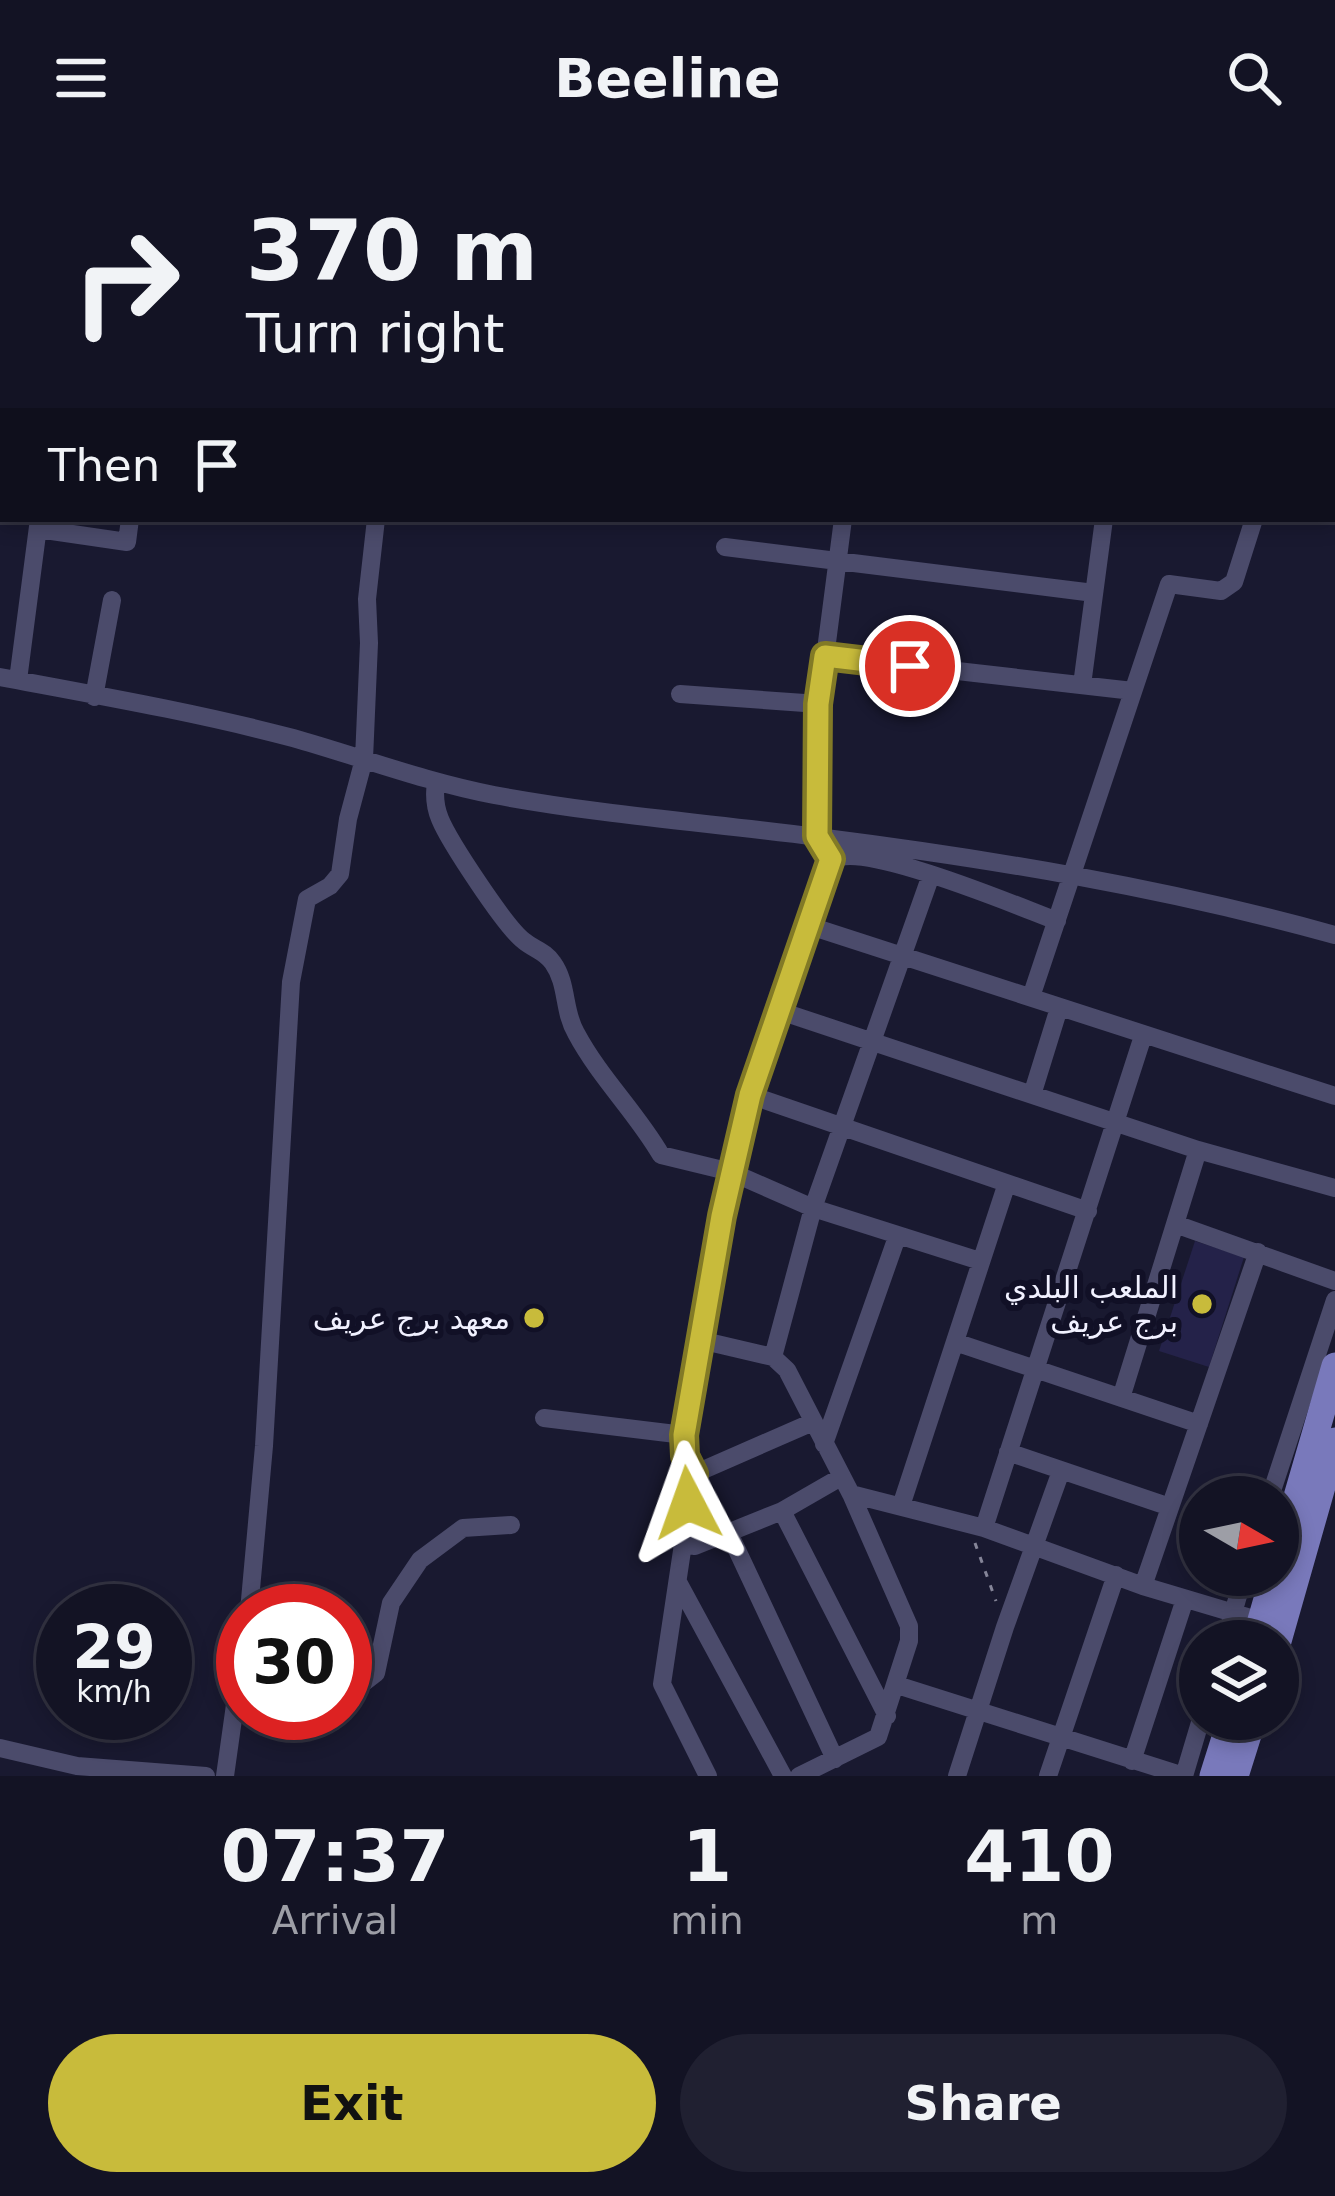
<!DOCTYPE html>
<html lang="en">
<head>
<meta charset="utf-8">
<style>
  :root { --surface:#131324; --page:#202031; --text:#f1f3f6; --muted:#9d9ea6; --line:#323241; --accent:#c8bb3b }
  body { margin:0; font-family:"DejaVu Sans",Cairo,sans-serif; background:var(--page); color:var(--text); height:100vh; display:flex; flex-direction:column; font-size:45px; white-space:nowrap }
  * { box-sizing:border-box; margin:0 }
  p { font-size:39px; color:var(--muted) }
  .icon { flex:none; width:66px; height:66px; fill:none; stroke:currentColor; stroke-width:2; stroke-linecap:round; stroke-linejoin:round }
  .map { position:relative; height:1620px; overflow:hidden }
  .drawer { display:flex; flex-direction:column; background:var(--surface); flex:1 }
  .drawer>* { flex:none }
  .hud { position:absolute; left:0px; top:0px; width:1335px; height:366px; box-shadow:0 6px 18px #0003,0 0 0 3px var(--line); background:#131324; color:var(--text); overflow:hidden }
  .needle { width:78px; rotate:99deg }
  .controls { position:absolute; left:1179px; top:1320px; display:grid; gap:24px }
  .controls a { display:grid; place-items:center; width:120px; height:120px; border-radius:50%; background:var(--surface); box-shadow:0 6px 18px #0003,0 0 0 3px var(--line); font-size:60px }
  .speed { position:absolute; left:36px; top:1428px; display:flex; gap:24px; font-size:60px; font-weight:700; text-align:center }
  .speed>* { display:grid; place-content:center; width:156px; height:156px; border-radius:50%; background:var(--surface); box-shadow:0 6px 18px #0003,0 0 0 3px var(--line); line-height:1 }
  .speed small { font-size:30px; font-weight:400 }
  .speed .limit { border:18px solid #d22; background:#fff; color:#111 }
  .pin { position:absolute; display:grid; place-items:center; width:102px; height:102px; color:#fff; margin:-51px; border:6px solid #fff; border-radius:50%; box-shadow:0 3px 12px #0007 }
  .me { position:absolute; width:132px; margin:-66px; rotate:356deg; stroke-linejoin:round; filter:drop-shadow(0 0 9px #0008) }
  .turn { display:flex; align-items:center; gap:42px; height:252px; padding:0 48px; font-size:54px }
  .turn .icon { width:156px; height:156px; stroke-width:2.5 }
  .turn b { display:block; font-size:84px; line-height:102px }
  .then { display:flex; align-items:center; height:114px; padding:0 48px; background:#0003; gap:24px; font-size:45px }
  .eta { display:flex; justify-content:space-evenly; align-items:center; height:204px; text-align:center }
  .eta b { font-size:72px; font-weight:700; line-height:84px }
  .action { display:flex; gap:24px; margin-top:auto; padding:24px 48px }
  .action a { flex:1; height:138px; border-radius:72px; background:var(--accent); color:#111; font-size:48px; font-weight:700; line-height:138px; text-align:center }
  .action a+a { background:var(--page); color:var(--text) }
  header { display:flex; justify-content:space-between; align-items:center; height:156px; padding:0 48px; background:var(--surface); font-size:54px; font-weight:700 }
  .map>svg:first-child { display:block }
  .green { fill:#242249 }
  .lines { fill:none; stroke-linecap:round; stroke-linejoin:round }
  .path { stroke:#858598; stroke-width:3; stroke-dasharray:6 9; stroke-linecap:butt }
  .street { stroke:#4b4b6b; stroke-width:18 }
  .primary { stroke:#7979bb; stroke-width:27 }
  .route-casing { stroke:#827a26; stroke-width:30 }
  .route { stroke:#c8bb3b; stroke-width:21 }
  .poi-dot { fill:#c8bb3b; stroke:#111026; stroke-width:4.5 }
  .labels { text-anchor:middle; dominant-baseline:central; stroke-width:12; stroke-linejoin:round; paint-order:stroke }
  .poi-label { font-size:30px; fill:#f1f1ff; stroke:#111026; text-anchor:end }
</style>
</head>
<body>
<header><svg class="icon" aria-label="menu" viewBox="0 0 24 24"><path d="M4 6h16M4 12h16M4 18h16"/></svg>Beeline<svg class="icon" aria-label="search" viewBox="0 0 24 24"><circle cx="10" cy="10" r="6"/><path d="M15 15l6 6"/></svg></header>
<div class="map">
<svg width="1335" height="1620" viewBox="0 0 1335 1620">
  <rect width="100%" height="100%" fill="#191930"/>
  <!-- green -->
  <path class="green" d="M 1195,1085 L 1244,1101 L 1209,1211 L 1159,1195 Z"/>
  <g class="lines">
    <!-- path -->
    <path class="path" d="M 975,1387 L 996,1445"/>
    <!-- street -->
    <path class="street" d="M 458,3 L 459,0
      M 930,3 L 931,0
      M 1269,3 L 1270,0
      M 38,373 L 127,386 L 130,363
      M 725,391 L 1094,437
      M 825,500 L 1133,535
      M 0,521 C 96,539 199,557 293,582 C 360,601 426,626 494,639 C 602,659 710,667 818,681 C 992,703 1166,732 1335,779
      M 18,524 L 39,363
      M 1082,529 L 1104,363
      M 680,538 L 819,548
      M 94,541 L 112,444
      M 436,626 C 434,639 435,651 440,663 C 449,685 506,772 524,785 C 535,794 545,795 553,807 C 568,828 563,855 576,877 C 600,922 636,956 661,999 L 731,1016 L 813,1052 L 980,1105
      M 824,691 L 817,680 L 819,548 L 843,363
      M 810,770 L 1335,940
      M 1031,841 L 1169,428 L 1221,435 L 1234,426 L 1254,363
      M 780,855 L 1198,994 L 1335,1032
      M 750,939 L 1088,1055
      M 1032,939 L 1059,852
      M 1178,1069 L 1335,1125
      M 700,1184 L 773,1201 L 787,1214 L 851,1338 L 909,1470 L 909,1485 L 878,1581 L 799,1620
      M 955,1186 L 1199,1268
      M 773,1201 L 813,1052 L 931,719
      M 1121,1242 L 1198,994
      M 544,1262 L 684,1279
      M 813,1266 L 694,1318 L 685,1300 L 684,1279 L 714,1104 L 750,939 L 830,706 C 857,681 1019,751 1057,765
      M 824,1288 L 897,1081
      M 1008,1296 L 1170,1351
      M 694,1318 L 683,1388 L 695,1390 L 782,1355 L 841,1321
      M 851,1338 L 984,1372 L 1143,1430 L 1271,1468
      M 1270,1341 L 1335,1144
      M 901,1350 L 1006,1030
      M 782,1355 L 887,1560
      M 984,1372 L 1143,880
      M 730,1379 L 835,1603
      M 683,1388 L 662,1528 L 708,1620
      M 678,1426 L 783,1620
      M 1143,1430 L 1258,1096
      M 249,1455 L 264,1290 L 291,826 L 307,743 L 330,730 L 340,718 L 348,663 L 364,603 L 369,487 L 367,443 L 376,363
      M 1225,1485 L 1244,1419
      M 897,1529 L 1184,1620
      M 345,1531 L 363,1527 L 376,1517 L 391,1447 L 420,1404 L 463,1372 L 511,1369
      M 0,1592 L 77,1610 L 206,1620
      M 1132,1605 L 1185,1443
      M 225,1620 L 243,1492
      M 957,1620 L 1005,1471 L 1061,1315
      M 1048,1620 L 1116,1419
      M 1184,1620 L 1201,1563"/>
    <!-- primary -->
    <path class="primary" d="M 1278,1406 L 1335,1210
      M 1255,1485 L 1274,1419
      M 1278,1485 L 1335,1285
      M 1213,1620 L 1231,1563
      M 1235,1620 L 1253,1563"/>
  </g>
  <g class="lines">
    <!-- route casing -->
    <g class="route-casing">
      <path id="route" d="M 688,1347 L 694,1318 L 685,1300 L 684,1279 L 722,1060 L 750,939 L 831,703 L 817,680 L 818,548 L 825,500 L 910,510"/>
    </g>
    <!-- route -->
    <use href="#route" class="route"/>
  </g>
  <!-- markers -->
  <g class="poi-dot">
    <circle cx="1202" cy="1148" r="12"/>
    <circle cx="534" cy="1162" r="12"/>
  </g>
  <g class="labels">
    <!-- poi labels -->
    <g class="poi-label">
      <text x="1178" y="1131">الملعب البلدي<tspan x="1178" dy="34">برج عريف</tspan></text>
      <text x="510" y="1162">معهد برج عريف</text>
    </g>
  </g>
</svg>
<div class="controls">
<a><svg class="needle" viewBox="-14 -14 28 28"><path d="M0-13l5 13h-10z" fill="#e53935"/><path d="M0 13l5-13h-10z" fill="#9d9ea6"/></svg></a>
<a><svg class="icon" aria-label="layers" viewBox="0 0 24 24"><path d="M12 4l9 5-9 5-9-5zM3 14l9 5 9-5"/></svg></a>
</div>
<div class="speed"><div>29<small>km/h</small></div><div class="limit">30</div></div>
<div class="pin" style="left:910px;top:510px;background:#d93025"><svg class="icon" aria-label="arrive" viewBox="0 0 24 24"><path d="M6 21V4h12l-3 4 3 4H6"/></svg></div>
<svg class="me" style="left:688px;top:1347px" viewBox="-20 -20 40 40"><path d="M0-17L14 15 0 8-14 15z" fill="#c8bb3b" stroke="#fff" stroke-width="4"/></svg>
<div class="hud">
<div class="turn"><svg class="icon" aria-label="right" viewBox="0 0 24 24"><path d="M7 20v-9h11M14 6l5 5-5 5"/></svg><div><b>370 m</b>Turn right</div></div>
<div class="then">Then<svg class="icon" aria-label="arrive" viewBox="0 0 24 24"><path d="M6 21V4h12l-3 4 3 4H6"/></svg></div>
</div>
</div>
<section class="drawer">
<div class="eta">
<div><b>07:37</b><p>Arrival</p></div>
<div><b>1</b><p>min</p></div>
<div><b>410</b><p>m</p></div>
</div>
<div class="action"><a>Exit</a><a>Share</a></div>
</section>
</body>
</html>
